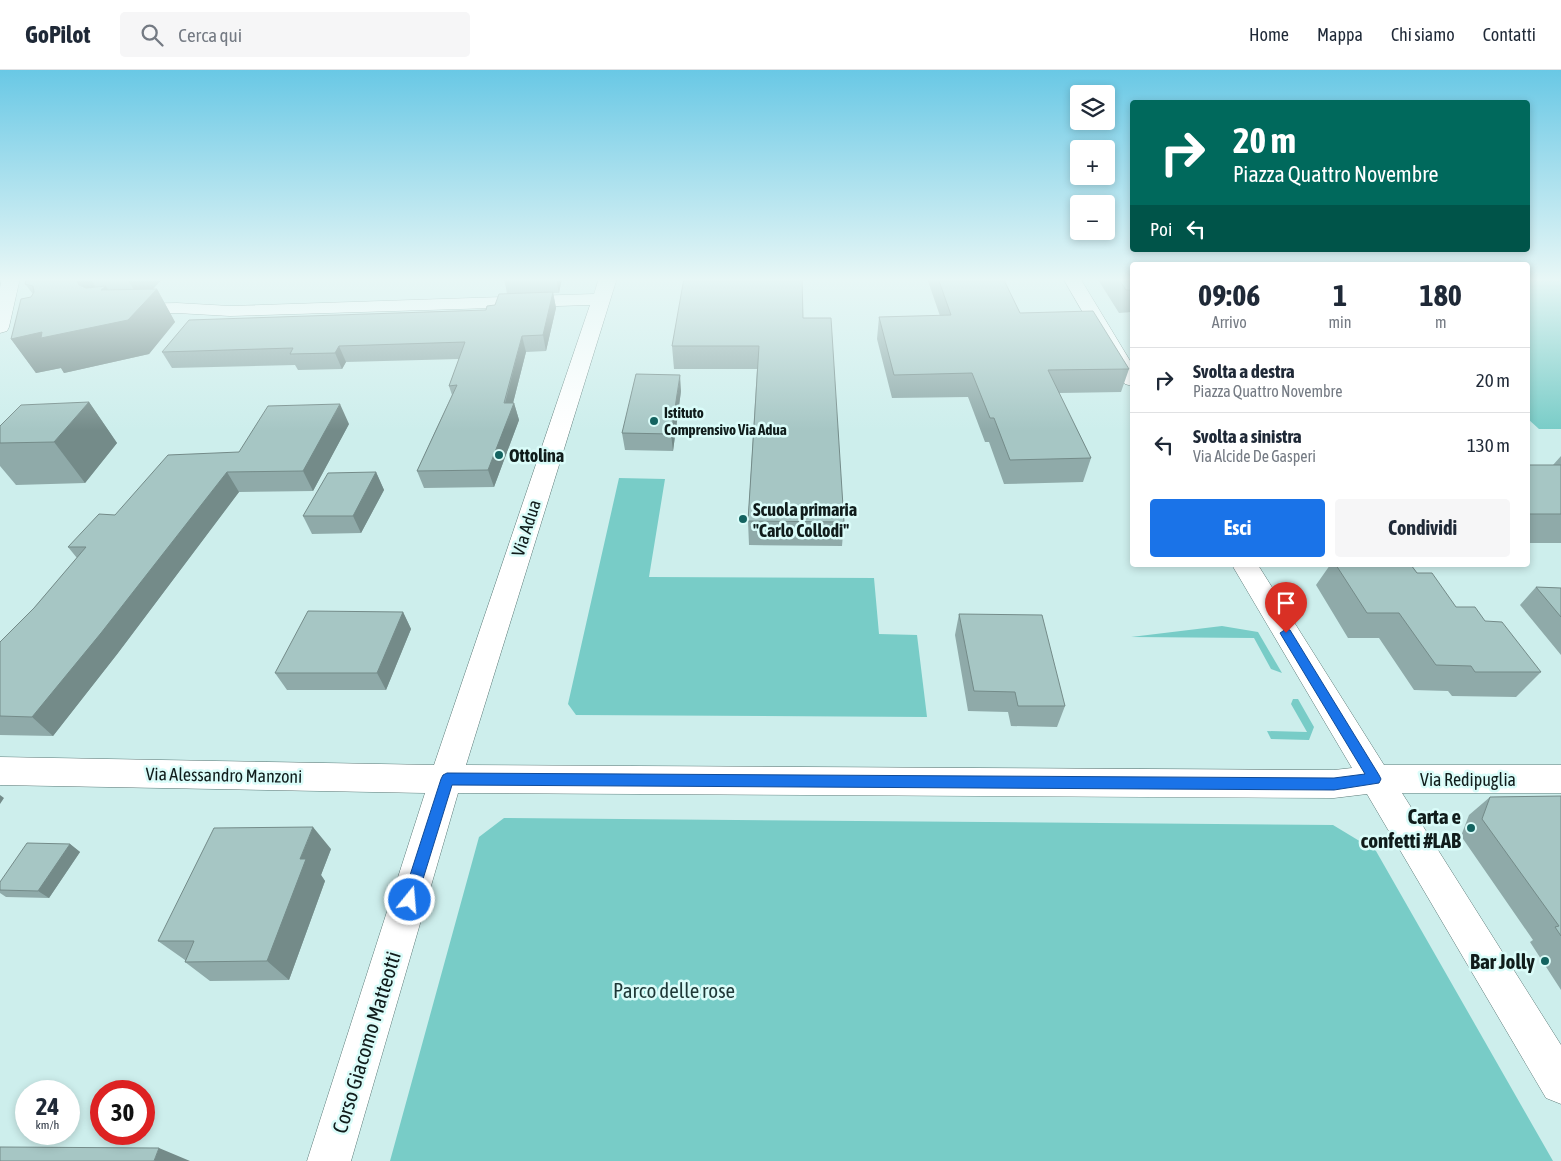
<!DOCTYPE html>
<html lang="it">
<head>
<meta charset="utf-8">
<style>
  :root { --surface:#fff; --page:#f6f6f7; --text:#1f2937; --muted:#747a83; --line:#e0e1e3; --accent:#1a73e8 }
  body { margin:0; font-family:"Asap Condensed",sans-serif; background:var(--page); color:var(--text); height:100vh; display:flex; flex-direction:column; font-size:19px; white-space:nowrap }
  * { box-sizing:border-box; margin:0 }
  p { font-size:16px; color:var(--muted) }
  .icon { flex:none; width:28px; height:28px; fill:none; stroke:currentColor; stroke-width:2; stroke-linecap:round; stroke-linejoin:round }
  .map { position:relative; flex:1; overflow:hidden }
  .panel { position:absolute; left:1130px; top:192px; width:400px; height:305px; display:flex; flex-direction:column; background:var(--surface); border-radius:5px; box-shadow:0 2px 8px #0003 }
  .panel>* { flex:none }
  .banner { position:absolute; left:1130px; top:30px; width:400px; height:152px; border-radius:5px; box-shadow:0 2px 8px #0003; background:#00695c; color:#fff; overflow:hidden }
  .controls { position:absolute; left:1070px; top:15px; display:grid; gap:10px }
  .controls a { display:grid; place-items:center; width:45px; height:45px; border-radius:5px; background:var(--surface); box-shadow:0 2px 8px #0003; font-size:25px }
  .speed { position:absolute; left:15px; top:1010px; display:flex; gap:10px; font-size:25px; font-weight:700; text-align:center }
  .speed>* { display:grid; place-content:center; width:65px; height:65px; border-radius:50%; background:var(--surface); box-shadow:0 2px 8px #0003; line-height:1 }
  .speed small { font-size:12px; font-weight:400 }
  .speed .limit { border:8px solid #d22; background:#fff; color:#111 }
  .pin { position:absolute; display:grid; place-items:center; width:42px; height:42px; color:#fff; margin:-51px -21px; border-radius:50% 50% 50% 0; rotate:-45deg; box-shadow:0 0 5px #0007 }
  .pin .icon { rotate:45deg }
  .me { position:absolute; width:55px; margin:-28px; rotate:17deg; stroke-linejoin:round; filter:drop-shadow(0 0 4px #0008) }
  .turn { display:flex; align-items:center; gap:18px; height:105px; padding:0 20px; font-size:22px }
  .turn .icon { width:65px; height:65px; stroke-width:2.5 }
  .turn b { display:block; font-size:35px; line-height:42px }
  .then { display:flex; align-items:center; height:48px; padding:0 20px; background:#0003; gap:10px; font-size:19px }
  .eta { display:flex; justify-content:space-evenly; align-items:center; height:85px; text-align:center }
  .eta b { font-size:30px; font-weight:700; line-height:35px }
  .action { display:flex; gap:10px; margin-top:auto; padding:10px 20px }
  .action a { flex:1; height:58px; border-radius:5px; background:var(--accent); color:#fff; font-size:20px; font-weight:700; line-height:58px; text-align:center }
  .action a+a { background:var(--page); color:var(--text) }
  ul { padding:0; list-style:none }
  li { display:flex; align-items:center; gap:15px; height:65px; padding:0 20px; border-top:1px solid var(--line) }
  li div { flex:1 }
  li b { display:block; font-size:19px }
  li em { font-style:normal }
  header { display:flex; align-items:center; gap:30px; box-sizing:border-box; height:70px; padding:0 25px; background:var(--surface); border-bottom:1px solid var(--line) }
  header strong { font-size:24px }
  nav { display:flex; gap:28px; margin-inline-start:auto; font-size:18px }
  .search { width:350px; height:45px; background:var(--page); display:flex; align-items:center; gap:12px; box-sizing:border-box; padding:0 18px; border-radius:5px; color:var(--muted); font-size:19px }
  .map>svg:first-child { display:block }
  .green { fill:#78ccc7 }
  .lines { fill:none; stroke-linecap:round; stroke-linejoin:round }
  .minor-casing { stroke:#5c7a78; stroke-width:1 }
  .minor { fill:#fff; fill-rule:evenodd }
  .wall { fill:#8faaa9 }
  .shaded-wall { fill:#748b89 }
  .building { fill:#a6c6c4; stroke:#748b89 }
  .route { fill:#1a73e8; stroke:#114b97 }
  .poi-dot { fill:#136360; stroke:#dafcf9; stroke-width:2 }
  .labels { text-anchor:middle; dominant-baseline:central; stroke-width:5; stroke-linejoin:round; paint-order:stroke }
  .far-poi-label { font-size:15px; font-weight:bold; fill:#101c1b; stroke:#dafcf9; text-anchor:start }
  .poi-label { font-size:18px; font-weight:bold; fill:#101c1b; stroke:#dafcf9; text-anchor:start }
  .street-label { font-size:18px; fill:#101c1b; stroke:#dafcf9 }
  .near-poi-label { font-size:21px; font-weight:bold; fill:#101c1b; stroke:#dafcf9; text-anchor:end }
  .near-park-label { font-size:21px; fill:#1e3736; stroke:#dafcf9 }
  .near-street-label { font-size:21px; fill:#101c1b; stroke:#dafcf9 }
</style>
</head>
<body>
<header>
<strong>GoPilot</strong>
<div class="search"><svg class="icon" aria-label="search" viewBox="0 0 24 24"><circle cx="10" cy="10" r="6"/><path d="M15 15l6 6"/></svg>Cerca qui</div>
<nav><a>Home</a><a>Mappa</a><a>Chi siamo</a><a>Contatti</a></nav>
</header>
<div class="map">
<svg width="1561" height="1091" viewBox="0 0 1561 1091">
  <rect width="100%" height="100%" fill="#cdeeec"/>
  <!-- green -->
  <path class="green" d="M 1561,209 L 1561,359 L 1539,359 L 1528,349 L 1528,210 Z
    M 619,408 L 665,409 L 649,507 L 874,508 L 879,564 L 917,565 L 927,647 L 576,645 L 568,634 Z
    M 1222,556 L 1258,562 L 1282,603 L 1271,599 L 1254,568 L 1131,567 Z
    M 1293,629 L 1298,629 L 1314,657 L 1309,670 L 1271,669 L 1267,661 L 1307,662 L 1291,634 Z
    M 504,748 L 1333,755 L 1376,781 L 1553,1091 L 390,1091 L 479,767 Z"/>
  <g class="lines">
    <!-- minor casing -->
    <g class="minor-casing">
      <path id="minor" d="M 2,208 L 20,208 L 9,257 L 7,261 L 0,263 L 0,218 Z
        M 599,208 L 617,208 L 466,695 L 1334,700 L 1352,698 L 1232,495 L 1258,495 L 1384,695 L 1561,695 L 1561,723 L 1402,723 L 1561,975 L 1561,1034 L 1546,1028 L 1367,724 L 1334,728 L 458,723 L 351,1091 L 307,1091 L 425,723 L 0,715 L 0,687 L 434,695 L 590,235 L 230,246 L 177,243 L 130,244 L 124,243 L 121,239 L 124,235 L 130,234 L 177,233 L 230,236 L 594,224 Z
        M 1063,208 L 1080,208 L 1132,294 L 1132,316 L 1125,314 L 1122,310 Z"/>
    </g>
    <!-- minor -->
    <use href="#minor" class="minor"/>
  </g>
  <!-- wall -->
  <path class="wall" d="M 26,208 L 163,208 L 153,219 L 157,219 L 175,252 L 149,284 L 64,303 L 61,298 L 36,303 L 11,269 L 33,224 L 25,214 Z
    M 504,208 L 562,208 L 559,223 L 553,223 L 556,238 L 546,281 L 526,282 L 513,333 L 514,333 L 519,350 L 494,417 L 424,418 L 417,401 L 452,325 L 449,316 L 459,289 L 346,292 L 342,299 L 298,300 L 295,295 L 172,298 L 162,282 L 486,240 L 495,235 L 507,224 Z
    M 927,208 L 1003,208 L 1020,243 L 1129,299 L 1121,322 L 1059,323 L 1091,388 L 1083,412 L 1004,414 L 989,372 L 985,372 L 968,327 L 892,328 L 877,269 L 879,247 L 940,246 Z
    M 1097,208 L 1132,208 L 1132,242 L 1119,243 Z
    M 803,248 L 844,452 L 842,476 L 749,475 L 748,451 L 757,299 L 674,299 L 672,276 Z
    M 681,321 L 673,381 L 625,380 L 622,363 Z
    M 89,332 L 117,373 L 85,413 L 16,415 L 0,396 L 0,356 Z
    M 349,354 L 313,421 L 239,422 L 118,583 L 53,666 L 0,665 L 0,572 L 34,538 L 77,488 L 68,477 L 115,445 L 239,382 Z
    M 1561,386 L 1561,473 L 1528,473 L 1528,395 L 1553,395 Z
    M 376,402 L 384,420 L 361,463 L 312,464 L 303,446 Z
    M 1330,495 L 1411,495 L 1417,503 L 1456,537 L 1485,551 L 1541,602 L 1516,627 L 1452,626 L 1448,621 L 1414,620 L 1379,568 L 1348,568 L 1316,515 Z
    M 1536,517 L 1561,518 L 1561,585 L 1520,535 Z
    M 403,542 L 411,559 L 386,620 L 287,620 L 275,603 Z
    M 959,544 L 1065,636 L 1057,657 L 1011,656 L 1008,642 L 968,641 L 955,565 Z
    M 1561,726 L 1561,920 L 1530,872 L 1533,870 L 1461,766 L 1469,745 L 1490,727 Z
    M 70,774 L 80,782 L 49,828 L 6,827 L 0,823 L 0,812 Z
    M 331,779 L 321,805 L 325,811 L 289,910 L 210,911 L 185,892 L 185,890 L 158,871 Z"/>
  <!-- shaded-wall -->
  <path class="shaded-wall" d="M 77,208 L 90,208 L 106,235 L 79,215 L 76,209 Z
    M 127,208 L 163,208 L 141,232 Z
    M 556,208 L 562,208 L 559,223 Z
    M 106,216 L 126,249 L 157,219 L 175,252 L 149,284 L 64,303 L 61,298 L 36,303 L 11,269 L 101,220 Z
    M 553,222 L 556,238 L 546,281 L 543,265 Z
    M 522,266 L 526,282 L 511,341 L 514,333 L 519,350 L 494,417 L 488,400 Z
    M 339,276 L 346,292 L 342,299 L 335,283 Z
    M 680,305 L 681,321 L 673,381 L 671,364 Z
    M 89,332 L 117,373 L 85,413 L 54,372 Z
    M 340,334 L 349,354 L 313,421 L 303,401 Z
    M 227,402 L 239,422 L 118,583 L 53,666 L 32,647 Z
    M 376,402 L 384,420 L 361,463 L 353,446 Z
    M 403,542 L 411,559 L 386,620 L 377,603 Z
    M 0,725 L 4,728 L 0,734 Z
    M 313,757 L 331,779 L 321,805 L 325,811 L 289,910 L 267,891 L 300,789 Z
    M 70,774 L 80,782 L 49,828 L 38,821 Z
    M 159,1078 L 190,1091 L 154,1091 Z"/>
  <!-- building -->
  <path class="building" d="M 26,208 L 77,208 L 76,209 L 79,215 L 86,218 L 106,216 L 101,220 L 157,219 L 128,250 L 41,268 L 42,262 L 11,269 L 21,229 L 31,227 L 34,222 L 33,216 L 25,214 Z
    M 504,208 L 535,208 L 503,209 Z
    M 684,208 L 802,208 L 803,248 L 831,248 L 844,452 L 748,451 L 759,276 L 672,276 Z
    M 938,208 L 1003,208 L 1020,243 L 1093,241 L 1129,299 L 1048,300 L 1091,388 L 1010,390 L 994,348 L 990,348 L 972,303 L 894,305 L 879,247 L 951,245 Z
    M 1118,208 L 1132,208 L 1132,220 L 1126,220 Z
    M 553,222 L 543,265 L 522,266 L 504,333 L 514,333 L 488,400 L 417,401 L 457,315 L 449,316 L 465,272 L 339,276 L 335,283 L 290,284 L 293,278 L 162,282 L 189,250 L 486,240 L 487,236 L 495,235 L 499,224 Z
    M 636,304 L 680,305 L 671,364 L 622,363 Z
    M 89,332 L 54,372 L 0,373 L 0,356 L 21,335 Z
    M 340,334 L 303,401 L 227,402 L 101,563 L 32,647 L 0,646 L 0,572 L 34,538 L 86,477 L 68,477 L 99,444 L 115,445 L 168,385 L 239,382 L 268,336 Z
    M 1528,395 L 1561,395 L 1561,444 L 1528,444 Z
    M 376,402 L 353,446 L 303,446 L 328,403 Z
    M 1336,495 L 1411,495 L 1417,503 L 1432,503 L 1456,537 L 1475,537 L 1485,551 L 1502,552 L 1541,602 L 1475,602 L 1471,596 L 1436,595 L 1399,543 L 1367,543 Z
    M 1536,517 L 1561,518 L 1561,547 Z
    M 308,541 L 403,542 L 377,603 L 275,603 Z
    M 959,544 L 1042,545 L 1065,636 L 1018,636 L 1015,622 L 974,621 Z
    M 1561,726 L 1561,866 L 1555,857 L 1559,856 L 1482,749 L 1490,727 Z
    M 313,757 L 300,789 L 306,789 L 267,891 L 185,892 L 194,871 L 158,871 L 214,758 Z
    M 27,773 L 70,774 L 38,821 L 0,820 L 0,812 Z
    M 0,1077 L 159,1078 L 154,1091 L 0,1091 Z"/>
  <!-- sky -->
  <linearGradient id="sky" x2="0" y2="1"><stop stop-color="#69c8e5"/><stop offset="0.58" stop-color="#e8f7f6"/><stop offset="1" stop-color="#e8f7f6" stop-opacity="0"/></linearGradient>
  <rect width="1561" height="361" fill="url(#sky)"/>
  <!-- route -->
  <path class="route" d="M 1286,559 L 1290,560 L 1379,705 L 1381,709 L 1379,713 L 1334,720 L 452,715 L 415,835 L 410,838 L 404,835 L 402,830 L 441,709 L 443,705 L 447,703 L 1334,708 L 1365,704 L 1280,563 Z"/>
  <!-- markers -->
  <g class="poi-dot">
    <circle cx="654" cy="351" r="5"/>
    <circle cx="499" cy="385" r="5"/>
    <circle cx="743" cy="449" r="5"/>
    <circle cx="1471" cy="758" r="5"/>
    <circle cx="1545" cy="891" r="5"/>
  </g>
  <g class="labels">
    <!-- far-poi labels -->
    <g class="far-poi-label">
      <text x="664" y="342">Istituto<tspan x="664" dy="17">Comprensivo Via Adua</tspan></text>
    </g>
    <!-- poi labels -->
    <g class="poi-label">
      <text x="509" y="385">Ottolina</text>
      <text x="753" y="439">Scuola primaria<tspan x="753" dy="21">"Carlo Collodi"</tspan></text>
    </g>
    <!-- street labels -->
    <g class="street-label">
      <text transform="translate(526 458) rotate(-72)">Via Adua</text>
      <text transform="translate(224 705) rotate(1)">Via Alessandro Manzoni</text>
      <text x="1468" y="709">Via Redipuglia</text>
    </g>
    <!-- near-poi labels -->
    <g class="near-poi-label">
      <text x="1461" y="746">Carta e<tspan x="1461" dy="24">confetti #LAB</tspan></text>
      <text x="1535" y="891">Bar Jolly</text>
    </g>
    <!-- near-park labels -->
    <g class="near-park-label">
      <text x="674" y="920">Parco delle rose</text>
    </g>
    <!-- near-street labels -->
    <g class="near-street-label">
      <text transform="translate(366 972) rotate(-73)">Corso Giacomo Matteotti</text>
    </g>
  </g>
</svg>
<div class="controls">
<a><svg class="icon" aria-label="layers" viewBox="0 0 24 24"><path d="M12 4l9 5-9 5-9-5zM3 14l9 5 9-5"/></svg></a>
<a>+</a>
<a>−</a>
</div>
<div class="speed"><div>24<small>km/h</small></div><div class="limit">30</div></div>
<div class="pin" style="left:1286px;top:563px;background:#d93025"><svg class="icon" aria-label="arrive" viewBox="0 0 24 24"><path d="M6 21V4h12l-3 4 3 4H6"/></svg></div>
<svg class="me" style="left:410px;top:830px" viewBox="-20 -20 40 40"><circle r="17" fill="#1a73e8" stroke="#fff" stroke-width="3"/><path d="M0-11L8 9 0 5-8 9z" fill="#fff"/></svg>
<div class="banner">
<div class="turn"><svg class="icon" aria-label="right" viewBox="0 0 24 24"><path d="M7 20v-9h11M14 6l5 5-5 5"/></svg><div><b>20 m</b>Piazza Quattro Novembre</div></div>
<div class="then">Poi<svg class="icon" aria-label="left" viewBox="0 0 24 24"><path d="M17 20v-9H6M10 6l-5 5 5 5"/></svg></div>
</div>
<section class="panel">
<div class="eta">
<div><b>09:06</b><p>Arrivo</p></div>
<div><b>1</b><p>min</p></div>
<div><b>180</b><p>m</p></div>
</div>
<ul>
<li><svg class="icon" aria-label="right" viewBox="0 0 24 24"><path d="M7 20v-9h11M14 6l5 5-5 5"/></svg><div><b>Svolta a destra</b><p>Piazza Quattro Novembre</p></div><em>20 m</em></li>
<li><svg class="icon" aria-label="left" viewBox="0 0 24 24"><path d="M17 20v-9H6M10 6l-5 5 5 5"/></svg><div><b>Svolta a sinistra</b><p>Via Alcide De Gasperi</p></div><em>130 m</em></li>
</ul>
<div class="action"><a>Esci</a><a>Condividi</a></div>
</section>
</div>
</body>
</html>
